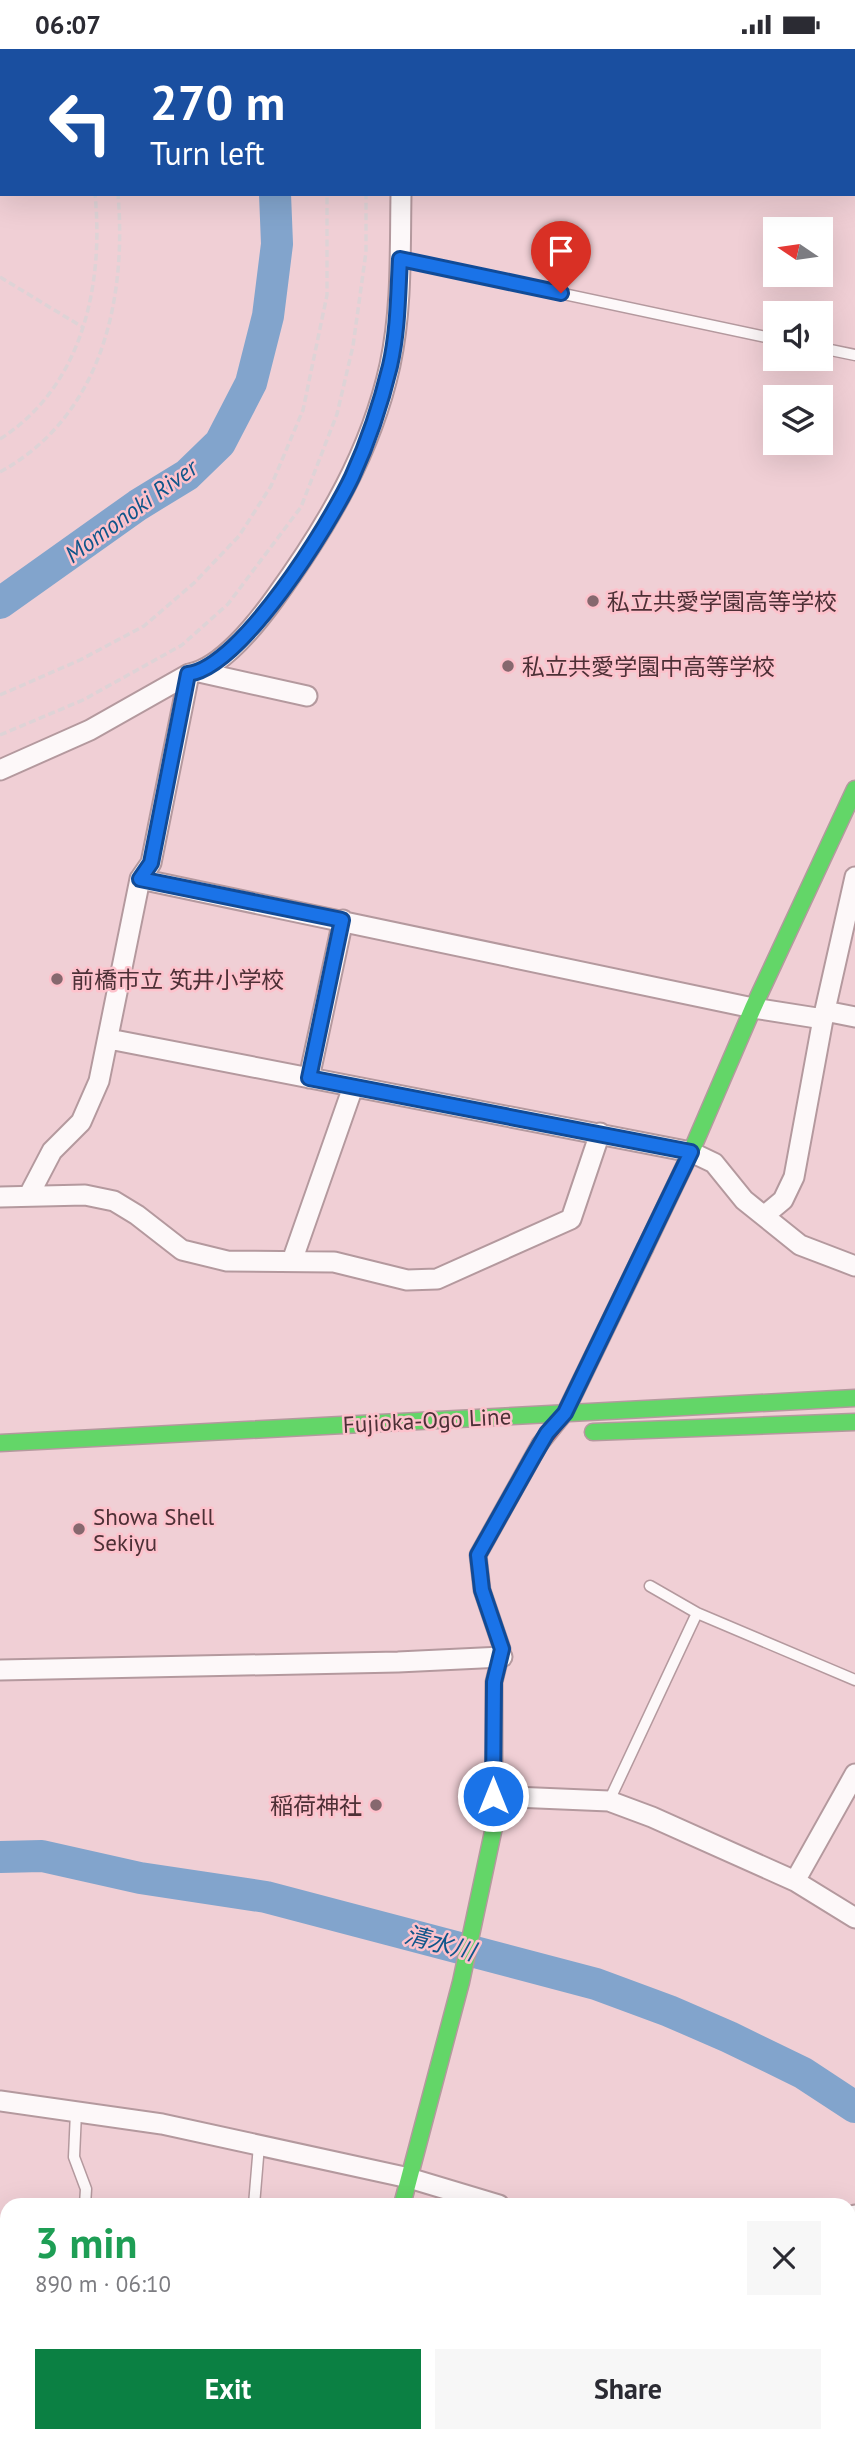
<!DOCTYPE html>
<html lang="en">
<head>
<meta charset="utf-8">
<style>
  :root { --surface:#fff; --page:#f7f7f7; --text:#2b2b33; --muted:#7c7c81; --accent:#0b8043 }
  body { margin:0; font-family:"PT Sans","Noto Sans JP",sans-serif; background:var(--page); color:var(--text); height:100vh; display:flex; flex-direction:column; font-size:26px; white-space:nowrap }
  * { box-sizing:border-box; margin:0 }
  p { font-size:23px; color:var(--muted) }
  .icon { flex:none; width:38px; height:38px; fill:none; stroke:currentColor; stroke-width:2; stroke-linecap:round; stroke-linejoin:round }
  .map { position:relative; flex:1; overflow:hidden }
  .drawer { position:absolute; left:0px; top:2149px; width:856px; height:245px; display:flex; flex-direction:column; background:var(--surface); border-radius:21px 21px 0 0; box-shadow:0 7px 28px #0002 }
  .drawer>* { flex:none }
  .top-card { position:absolute; left:0px; top:0px; width:856px; height:147px; box-shadow:0 7px 28px #0002; background:#1a4fa0; color:#fff; overflow:hidden }
  .needle { width:46px; rotate:283deg }
  .controls { position:absolute; left:763px; top:168px; display:grid; gap:14px }
  .controls a { display:grid; place-items:center; width:70px; height:70px; border-radius:0px; background:var(--surface); box-shadow:0 7px 28px #0002; font-size:35px }
  .pin { position:absolute; display:grid; place-items:center; width:60px; height:60px; color:#fff; margin:-72px -30px; border-radius:50% 50% 50% 0; rotate:-45deg; box-shadow:0 0 7px #0007 }
  .pin .icon { rotate:45deg }
  .me { position:absolute; width:77px; margin:-38px; rotate:0deg; stroke-linejoin:round; filter:drop-shadow(0 0 5px #0008) }
  .turn { display:flex; align-items:center; gap:24px; height:147px; padding:0 35px; font-size:32px }
  .turn .icon { width:91px; height:91px; stroke-width:2.5 }
  .turn b { display:block; font-size:49px; line-height:60px }
  .round { display:grid; place-items:center; flex:none; width:74px; height:74px; border-radius:0px; background:var(--page) }
  .summary { display:flex; align-items:center; justify-content:space-between; height:119px; padding:0 35px }
  h1 { font-size:42px; font-weight:700; line-height:52px; color:#1e9e55 }
  .cta { display:flex; gap:14px; margin-top:auto; padding:14px 35px }
  .cta a { flex:1; height:80px; border-radius:0px; background:var(--accent); color:#fff; font-size:28px; font-weight:700; line-height:80px; text-align:center }
  .cta a+a { background:var(--page); color:var(--text) }
  .status { display:flex; justify-content:space-between; align-items:center; height:49px; padding:0 35px; background:var(--surface); direction:ltr }
  .status svg { height:19px; fill:currentColor }
  .map>svg:first-child { display:block }
  .lines { fill:none; stroke-linecap:round; stroke-linejoin:round }
  .river { stroke:#82a4cc; stroke-width:32 }
  .lane-casing { stroke:#b4999e; stroke-width:13 }
  .street-casing { stroke:#b4999e; stroke-width:23 }
  .fast-casing { stroke:#b4999e; stroke-width:19 }
  .jam-casing { stroke:#b4999e; stroke-width:19 }
  .path { stroke:#ded3d6; stroke-width:3.5; stroke-dasharray:7 3.5; stroke-linecap:butt }
  .lane { stroke:#fdf8f9; stroke-width:10 }
  .street { stroke:#fdf8f9; stroke-width:19 }
  .fast { stroke:#63d668; stroke-width:16 }
  .jam { stroke:#b3261e; stroke-width:16 }
  .rail-casing { stroke:#c3bbbc; stroke-width:8 }
  .rail { stroke:#fdc2cc; stroke-width:5; stroke-dasharray:16; stroke-linecap:butt }
  .route-casing { stroke:#114b97; stroke-width:18 }
  .route { stroke:#1a73e8; stroke-width:12 }
  .poi-dot { fill:#86686e; stroke:#fdc2cc; stroke-width:2.5 }
  .labels { text-anchor:middle; dominant-baseline:central; stroke-width:5; stroke-linejoin:round; paint-order:stroke }
  .poi-label { font-size:23px; fill:#4d3036; stroke:#fdc2cc; text-anchor:start }
  .street-label { font-size:23px; fill:#4d3036; stroke:#fdc2cc }
  .water-label { font-size:24px; font-style:italic; fill:#0f568a; stroke:#fdc2cc }
</style>
</head>
<body>
<div class="status"><b>06:07</b><svg viewBox="0 0 49 12"><path d="M0 12V9h3v3zM5 12V6h3v6zM10 12V3h3v9zM15 12V0h3v12zM26 1h20v11H26zM47 4h2v5h-2z"/></svg></div>
<div class="map">
<svg width="855" height="2394" viewBox="0 0 855 2394">
  <rect width="100%" height="100%" fill="#f0cfd5"/>
  <g class="lines">
    <!-- river -->
    <path class="river" d="M 273,0 L 273,2
      M 0,554 L 138,456 L 187,426 L 220,394 L 251,334 L 268,267 L 277,195 L 275,145
      M 0,1808 L 42,1807 L 140,1829 L 266,1848 L 596,1935 L 669,1962 L 729,1988 L 803,2024 L 855,2058"/>
    <!-- lane casing -->
    <g class="lane-casing">
      <path id="lane" d="M 400,210 L 775,290
        M 821,299 L 855,306
        M 650,1537 L 697,1564 L 855,1631
        M 609,1752 L 697,1564
        M 76,2063 L 74,2108 L 86,2140 L 85,2156
        M 254,2156 L 259,2096"/>
    </g>
    <!-- street casing -->
    <g class="street-casing">
      <path id="street" d="M 396,0 L 396,2
        M 516,0 L 525,2
        M 854,71 L 855,71
        M 199,623 L 307,647
        M 0,721 L 90,681 L 189,625 C 221,620 257,574 275,549 C 327,477 371,403 390,316 C 402,260 400,202 401,145
        M 140,830 L 753,959 L 823,970
        M 825,962 L 855,968
        M 109,990 L 691,1103 L 714,1114 L 744,1151 L 800,1196 L 855,1217
        M 309,1029 L 343,871
        M 29,1146 L 52,1102 L 81,1073 L 99,1032 L 140,830 L 151,814 L 189,625
        M 0,1148 L 85,1146 L 114,1152 L 137,1166 L 182,1201 L 227,1212 L 334,1213 L 407,1231 L 437,1230 L 571,1170 L 600,1084
        M 765,1166 L 783,1151 L 794,1128 L 823,970 L 855,828
        M 292,1212 L 353,1038
        M 0,1621 L 398,1613 L 502,1608
        M 493,1747 L 609,1752 L 652,1768 L 795,1832 L 855,1869
        M 795,1832 L 855,1725
        M 0,2052 L 162,2075 L 409,2129 L 499,2156
        M 849,2172 L 855,2166
        M 414,2387 L 442,2394
        M 22,2394 L 118,2387
        M 617,2394 L 624,2387"/>
    </g>
    <!-- fast casing -->
    <g class="fast-casing">
      <path id="fast" d="M 645,1199 L 691,1103 L 753,959 L 855,740
        M 593,1383 L 855,1373
        M 0,1394 L 855,1349
        M 402,2156 L 461,1933 L 494,1778 L 494,1633 L 502,1600 L 482,1541 L 478,1506 L 540,1395"/>
    </g>
    <!-- jam casing -->
    <g class="jam-casing">
      <path id="jam" d="M 540,1395 L 565,1364 L 645,1199"/>
    </g>
    <!-- path -->
    <path class="path" d="M 325,0 L 325,2
      M 362,0 L 362,2
      M 86,2 L 86,0
      M 114,2 L 114,0
      M 0,228 L 84,279
      M 0,390 C 82,338 104,237 95,145
      M 0,423 C 101,368 127,252 118,145
      M 0,646 L 80,611 L 144,577 L 194,534 L 239,487 L 271,437 L 303,361 L 327,246 L 327,145
      M 0,686 L 83,651 L 182,596 L 228,555 L 301,458 L 337,365 L 353,297 L 366,203 L 366,145"/>
    <!-- lane -->
    <use href="#lane" class="lane"/>
    <!-- street -->
    <use href="#street" class="street"/>
    <!-- fast -->
    <use href="#fast" class="fast"/>
    <!-- jam -->
    <use href="#jam" class="jam"/>
    <!-- rail casing -->
    <g class="rail-casing">
      <path id="rail" d="M 849,2332 L 855,2326
        M 766,2394 L 774,2387
        M 781,2394 L 789,2387"/>
    </g>
    <!-- rail -->
    <use href="#rail" class="rail"/>
  </g>
  <g class="lines">
    <!-- route casing -->
    <g class="route-casing">
      <path id="route" d="M 493,1747 L 494,1633 L 502,1600 L 482,1541 L 478,1506 L 533,1408 L 547,1384 L 565,1364 L 691,1103 L 309,1029 L 342,871 L 140,830 L 151,814 L 188,625 C 242,618 329,476 352,428 C 368,393 381,354 390,317 C 398,282 398,246 400,210 L 561,244"/>
    </g>
    <!-- route -->
    <use href="#route" class="route"/>
  </g>
  <!-- markers -->
  <g class="poi-dot">
    <circle cx="593" cy="552" r="7"/>
    <circle cx="508" cy="617" r="7"/>
    <circle cx="57" cy="930" r="7"/>
    <circle cx="79" cy="1480" r="7"/>
    <circle cx="376" cy="1756" r="7"/>
  </g>
  <g class="labels">
    <!-- poi labels -->
    <g class="poi-label">
      <text x="607" y="552">私立共愛学園高等学校</text>
      <text x="522" y="617">私立共愛学園中高等学校</text>
      <text x="71" y="930">前橋市立 笂井小学校</text>
      <text x="93" y="1467">Showa Shell<tspan x="93" dy="26">Sekiyu</tspan></text>
      <text x="362" y="1756" text-anchor="end">稲荷神社</text>
    </g>
    <!-- street labels -->
    <g class="street-label">
      <text transform="translate(427 1371) rotate(-3)">Fujioka-Ogo Line</text>
    </g>
    <!-- water labels -->
    <g class="water-label">
      <text transform="translate(131 462) rotate(-36)">Momonoki River</text>
      <text transform="translate(440 1894) rotate(15)">清水川</text>
    </g>
  </g>
</svg>
<div class="controls">
<a><svg class="needle" viewBox="-14 -14 28 28"><path d="M0-13l5 13h-10z" fill="#e53935"/><path d="M0 13l5-13h-10z" fill="#7c7c81"/></svg></a>
<a><svg class="icon" aria-label="sound" viewBox="0 0 24 24"><path d="M4 9h4l5-4v14l-5-4H4zM17 9q2 3 0 6"/></svg></a>
<a><svg class="icon" aria-label="layers" viewBox="0 0 24 24"><path d="M12 4l9 5-9 5-9-5zM3 14l9 5 9-5"/></svg></a>
</div>
<div class="pin" style="left:561px;top:244px;background:#d93025"><svg class="icon" aria-label="arrive" viewBox="0 0 24 24"><path d="M6 21V4h12l-3 4 3 4H6"/></svg></div>
<svg class="me" style="left:493px;top:1747px" viewBox="-20 -20 40 40"><circle r="17" fill="#1a73e8" stroke="#fff" stroke-width="3"/><path d="M0-11L8 9 0 5-8 9z" fill="#fff"/></svg>
<div class="top-card">
<div class="turn"><svg class="icon" aria-label="left" viewBox="0 0 24 24"><path d="M17 20v-9H6M10 6l-5 5 5 5"/></svg><div><b>270 m</b>Turn left</div></div>
</div>
<section class="drawer">
<div class="summary"><div><h1>3 min</h1><p>890 m · 06:10</p></div><a class="round"><svg class="icon" aria-label="close" viewBox="0 0 24 24"><path d="M6 6l12 12M18 6L6 18"/></svg></a></div>
<div class="cta"><a>Exit</a><a>Share</a></div>
</section>
</div>
</body>
</html>
